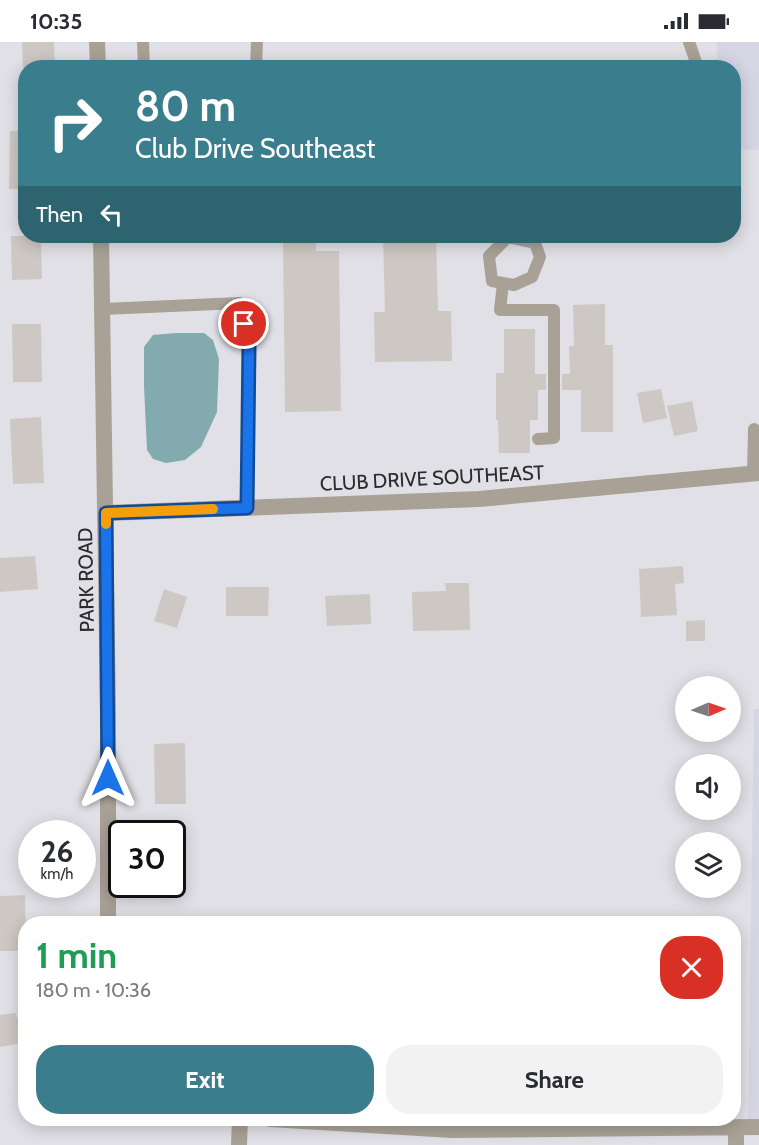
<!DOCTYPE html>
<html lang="en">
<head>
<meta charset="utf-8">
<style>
  :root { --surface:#fff; --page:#f2f2f3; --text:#2b2b33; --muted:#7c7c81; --accent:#3a7d8d }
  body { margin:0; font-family:Cabin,sans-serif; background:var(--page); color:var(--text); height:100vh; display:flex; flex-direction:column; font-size:22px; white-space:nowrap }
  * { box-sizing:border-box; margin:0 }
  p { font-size:20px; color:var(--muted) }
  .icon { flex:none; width:33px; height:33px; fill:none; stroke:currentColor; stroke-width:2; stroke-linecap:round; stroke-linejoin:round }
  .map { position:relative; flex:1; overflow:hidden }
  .drawer { position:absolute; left:18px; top:874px; width:723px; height:210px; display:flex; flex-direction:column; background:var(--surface); border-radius:24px; box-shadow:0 3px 15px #0003 }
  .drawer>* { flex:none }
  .guide { position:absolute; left:18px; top:18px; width:723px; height:183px; border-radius:24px; box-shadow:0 3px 15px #0003; background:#3a7d8d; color:#fff; overflow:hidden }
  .needle { width:39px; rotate:88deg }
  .tools { position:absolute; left:675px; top:634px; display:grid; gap:12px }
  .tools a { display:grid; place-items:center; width:66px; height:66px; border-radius:50%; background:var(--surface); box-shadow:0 3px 15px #0003; font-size:30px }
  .speed { position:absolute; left:18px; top:778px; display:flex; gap:12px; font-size:30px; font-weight:700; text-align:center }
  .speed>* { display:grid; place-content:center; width:78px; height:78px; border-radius:50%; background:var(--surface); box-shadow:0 3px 15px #0003; line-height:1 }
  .speed small { font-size:15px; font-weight:400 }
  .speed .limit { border:3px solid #111; border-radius:9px; background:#fff; color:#111 }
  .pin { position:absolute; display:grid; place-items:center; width:51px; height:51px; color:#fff; margin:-26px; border:3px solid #fff; border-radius:50%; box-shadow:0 2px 6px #0007 }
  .me { position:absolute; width:66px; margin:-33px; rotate:0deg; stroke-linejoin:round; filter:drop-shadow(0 0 4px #0008) }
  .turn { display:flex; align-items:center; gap:21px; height:126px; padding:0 18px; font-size:27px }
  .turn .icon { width:78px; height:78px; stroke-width:2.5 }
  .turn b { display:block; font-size:42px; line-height:51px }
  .then { display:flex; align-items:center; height:57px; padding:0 18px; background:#0003; gap:12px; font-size:22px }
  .round { display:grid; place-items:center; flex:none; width:63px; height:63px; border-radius:24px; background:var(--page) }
  .summary { display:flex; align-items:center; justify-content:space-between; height:102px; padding:0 18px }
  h1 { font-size:36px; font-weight:700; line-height:45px; color:#1e9e55 }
  .cta { display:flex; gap:12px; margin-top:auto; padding:12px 18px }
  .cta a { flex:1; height:69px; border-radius:24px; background:var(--accent); color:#fff; font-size:24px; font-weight:700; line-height:69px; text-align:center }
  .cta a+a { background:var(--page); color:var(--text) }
  .status { display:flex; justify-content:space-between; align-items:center; height:42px; padding:0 30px; background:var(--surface); direction:ltr }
  .status svg { height:16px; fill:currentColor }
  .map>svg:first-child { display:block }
  .built { fill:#d6d5e3 }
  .water { fill:#83aaae }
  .building { fill:#cec8c4 }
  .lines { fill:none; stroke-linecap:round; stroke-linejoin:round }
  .service { stroke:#a9a195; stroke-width:12 }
  .minor { stroke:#a9a195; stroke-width:16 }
  .route-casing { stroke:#114b97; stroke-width:15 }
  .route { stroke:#1a73e8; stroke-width:10 }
  .slow { stroke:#f59e0b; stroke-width:10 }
  .labels { text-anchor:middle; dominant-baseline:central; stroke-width:4.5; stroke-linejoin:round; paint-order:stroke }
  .street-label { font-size:20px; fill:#2b2b2d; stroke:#e0e0e6 }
</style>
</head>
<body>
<div class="status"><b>10:35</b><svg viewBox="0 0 49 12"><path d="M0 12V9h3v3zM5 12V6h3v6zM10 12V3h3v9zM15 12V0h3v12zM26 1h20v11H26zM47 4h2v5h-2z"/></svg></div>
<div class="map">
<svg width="759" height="1103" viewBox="0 0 759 1103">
  <rect width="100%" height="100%" fill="#e0e0e6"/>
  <!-- built -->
  <path class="built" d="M 717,0 L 759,0 L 759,108 L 734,107 L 734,26 L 717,25 Z
    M 754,667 L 759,667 L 759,1088 L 748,1088 Z"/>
  <!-- water -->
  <path class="water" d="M 176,291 L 204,291 L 213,298 L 219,317 L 217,370 L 201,405 L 185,418 L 166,421 L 153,417 L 147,408 L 144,344 L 144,305 L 153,293 Z"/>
  <!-- building -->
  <path class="building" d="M 22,0 L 54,0 L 55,26 L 23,26 Z
    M 10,89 L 26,89 L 26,147 L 9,147 Z
    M 11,194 L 41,194 L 42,237 L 12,238 Z
    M 383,194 L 436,194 L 438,269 L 451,269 L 452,319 L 375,320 L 374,270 L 385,270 Z
    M 316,196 L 316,209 L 339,209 L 341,369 L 285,370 L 283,197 Z
    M 605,262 L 605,303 L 613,303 L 613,390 L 581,390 L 581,348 L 562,348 L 562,332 L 570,332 L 569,304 L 574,304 L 573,263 Z
    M 12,282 L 41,282 L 42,340 L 13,340 Z
    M 504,287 L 535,287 L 535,332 L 546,332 L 546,348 L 538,348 L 538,378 L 530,378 L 530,411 L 499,411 L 498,378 L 496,378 L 496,331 L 504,331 Z
    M 661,347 L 667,376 L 643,381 L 637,351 Z
    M 692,359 L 698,389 L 674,394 L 667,364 Z
    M 41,375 L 44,441 L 13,442 L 10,377 Z
    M 35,514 L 38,547 L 0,550 L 0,516 Z
    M 683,524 L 684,541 L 675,542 L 677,573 L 641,575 L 639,527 Z
    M 445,541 L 469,541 L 470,588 L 413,589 L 412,550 L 446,549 Z
    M 226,545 L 269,545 L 268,574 L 226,574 Z
    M 164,547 L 187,555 L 177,586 L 154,579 Z
    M 370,552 L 371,582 L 327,584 L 325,554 Z
    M 705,578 L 705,599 L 686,599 L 686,579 Z
    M 185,701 L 186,762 L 155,762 L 154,702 Z
    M 25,853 L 26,909 L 0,909 L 0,854 Z
    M 16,971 L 17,976 L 26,974 L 26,1000 L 0,1005 L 0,973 Z"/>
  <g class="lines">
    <!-- service -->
    <path class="service" d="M 143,0 L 144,26
      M 689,0 L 698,26
      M 256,26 L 257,0
      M 508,194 L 508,195 L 489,214 L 492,239 L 514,243 L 532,235 L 540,215 L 535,201 L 508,195
      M 503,241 L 500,268 L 554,268 L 554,396 L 538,397
      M 103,267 L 239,261 L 249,304 L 247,466
      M 753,432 L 754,387"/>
    <!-- minor -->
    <path class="minor" d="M 97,0 L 98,26
      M 101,194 L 108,668 L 108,882
      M 106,471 L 479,457 L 759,431
      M 270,1077 L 452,1088 L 759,1085
      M 736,1086 L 736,1103
      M 239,1103 L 240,1077"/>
  </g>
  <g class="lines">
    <!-- route casing -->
    <g class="route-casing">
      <path id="route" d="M 108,736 L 106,471 L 247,466 L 249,304 L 244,282"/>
    </g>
    <!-- route -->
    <use href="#route" class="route"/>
    <!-- slow -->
    <path class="slow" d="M 106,482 L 106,471 L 213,467"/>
  </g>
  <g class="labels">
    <!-- street labels -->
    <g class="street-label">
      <text transform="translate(432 436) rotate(-3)">CLUB DRIVE SOUTHEAST</text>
      <text transform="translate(86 538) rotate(-91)">PARK ROAD</text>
    </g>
  </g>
</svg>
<div class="tools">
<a><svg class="needle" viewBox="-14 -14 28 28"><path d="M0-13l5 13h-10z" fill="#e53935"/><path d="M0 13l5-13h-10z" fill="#7c7c81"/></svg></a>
<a><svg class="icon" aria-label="sound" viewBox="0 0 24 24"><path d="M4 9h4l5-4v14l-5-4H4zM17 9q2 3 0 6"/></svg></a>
<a><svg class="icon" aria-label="layers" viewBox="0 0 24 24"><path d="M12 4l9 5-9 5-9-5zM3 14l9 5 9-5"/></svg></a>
</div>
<div class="speed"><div>26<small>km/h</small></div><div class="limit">30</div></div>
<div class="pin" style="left:244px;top:282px;background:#d93025"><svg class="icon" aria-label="arrive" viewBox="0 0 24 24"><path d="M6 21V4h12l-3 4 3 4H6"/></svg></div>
<svg class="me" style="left:108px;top:736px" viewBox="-20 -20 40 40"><path d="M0-17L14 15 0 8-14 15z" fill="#1a73e8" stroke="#fff" stroke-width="4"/></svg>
<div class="guide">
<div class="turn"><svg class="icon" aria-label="right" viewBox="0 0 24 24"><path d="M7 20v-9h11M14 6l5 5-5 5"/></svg><div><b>80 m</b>Club Drive Southeast</div></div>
<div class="then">Then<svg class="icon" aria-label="left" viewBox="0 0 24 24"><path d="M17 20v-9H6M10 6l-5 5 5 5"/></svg></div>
</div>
<section class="drawer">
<div class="summary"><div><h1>1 min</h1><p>180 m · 10:36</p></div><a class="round" style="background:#d93025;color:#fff"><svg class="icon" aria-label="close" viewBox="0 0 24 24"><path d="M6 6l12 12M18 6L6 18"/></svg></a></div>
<div class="cta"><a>Exit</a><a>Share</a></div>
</section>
</div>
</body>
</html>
